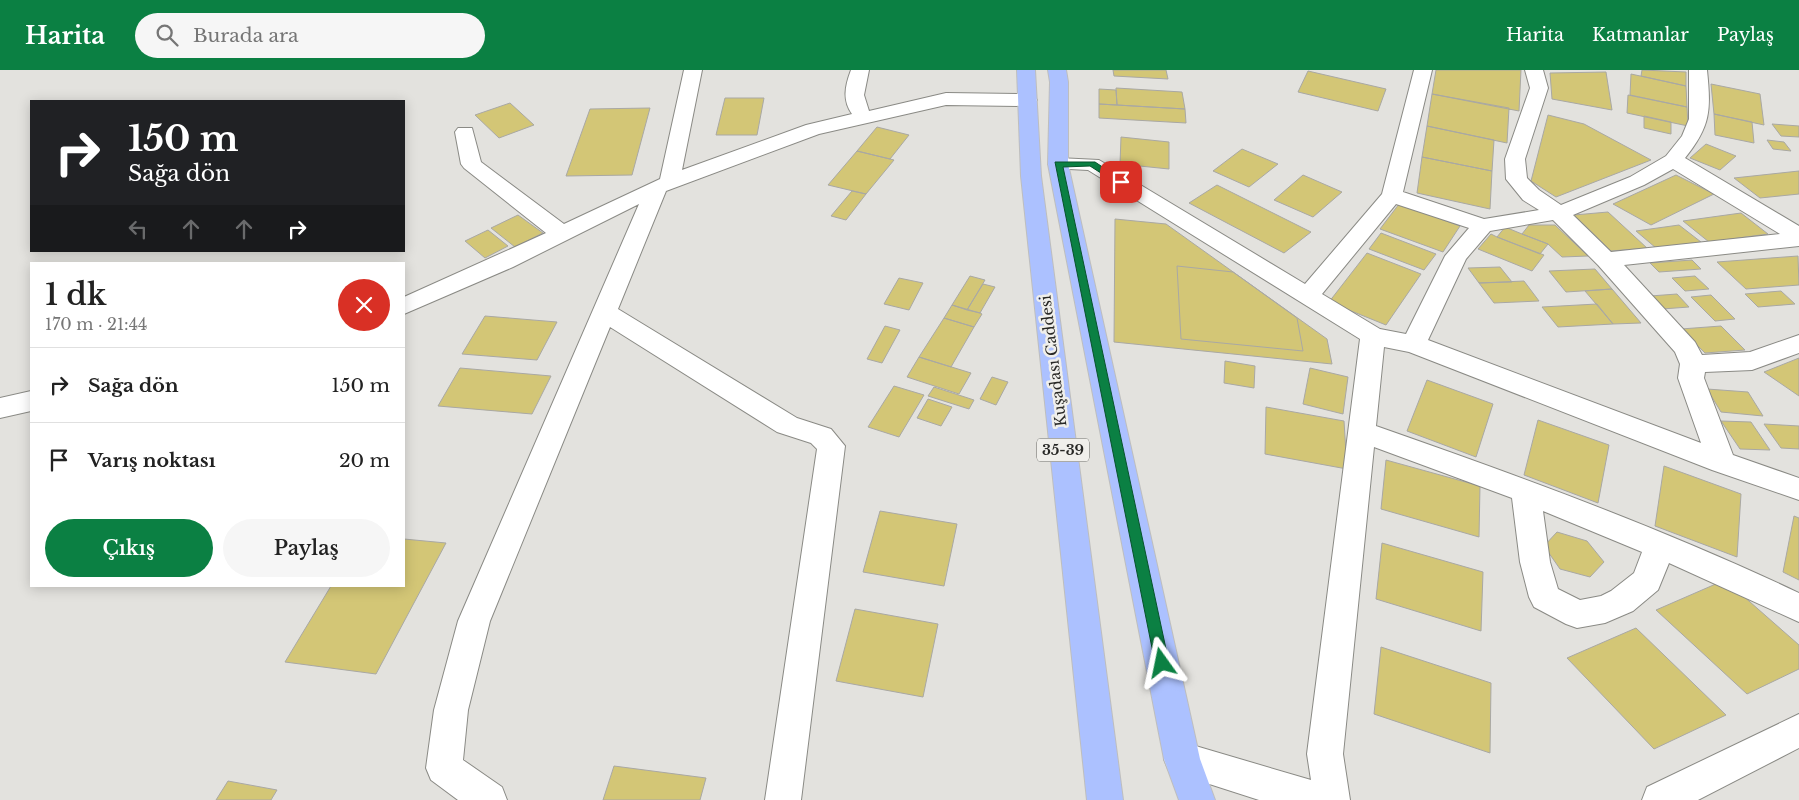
<!DOCTYPE html>
<html lang="tr">
<head>
<meta charset="utf-8">
<style>
  :root { --surface:#fff; --page:#f6f6f6; --text:#222; --muted:#767676; --line:#e0e0e0; --accent:#0b8043 }
  body { margin:0; font-family:"Libre Baskerville",serif; background:var(--page); color:var(--text); height:100vh; display:flex; flex-direction:column; font-size:19px; white-space:nowrap }
  * { box-sizing:border-box; margin:0 }
  p { font-size:16px; color:var(--muted) }
  .icon { flex:none; width:28px; height:28px; fill:none; stroke:currentColor; stroke-width:2; stroke-linecap:round; stroke-linejoin:round }
  .map { position:relative; flex:1; overflow:hidden }
  .side { position:absolute; left:30px; top:192px; width:375px; height:325px; display:flex; flex-direction:column; background:var(--surface); border-radius:0px; box-shadow:0 2px 12px #0003 }
  .side>* { flex:none }
  .hud { position:absolute; left:30px; top:30px; width:375px; height:152px; border-radius:0px; box-shadow:0 2px 12px #0003; background:#202124; color:#fff; overflow:hidden }
  .pin { position:absolute; display:grid; place-items:center; width:42px; height:42px; color:#fff; margin:-21px; border-radius:10px; box-shadow:0 2px 8px #0006 }
  .me { position:absolute; width:55px; margin:-28px; rotate:348deg; stroke-linejoin:round; filter:drop-shadow(0 0 4px #0008) }
  .turn { display:flex; align-items:center; gap:18px; height:105px; padding:0 15px; font-size:22px }
  .turn .icon { width:65px; height:65px; stroke-width:2.5 }
  .turn b { display:block; font-size:35px; line-height:42px }
  .lanes { display:flex; align-items:center; height:48px; padding:0 15px; background:#0003; justify-content:center; gap:25px; direction:ltr }
  .lanes .off { opacity:.35 }
  .round { display:grid; place-items:center; flex:none; width:52px; height:52px; border-radius:26px; background:var(--page) }
  .summary { display:flex; align-items:center; justify-content:space-between; height:85px; padding:0 15px }
  h1 { font-size:30px; font-weight:600; line-height:38px }
  .primary-button { display:flex; gap:10px; margin-top:auto; padding:10px 15px }
  .primary-button a { flex:1; height:58px; border-radius:30px; background:var(--accent); color:#fff; font-size:20px; font-weight:600; line-height:58px; text-align:center }
  .primary-button a+a { background:var(--page); color:var(--text) }
  ul { padding:0; list-style:none }
  li { display:flex; align-items:center; gap:15px; height:75px; padding:0 15px; border-top:1px solid var(--line) }
  li div { flex:1 }
  li b { display:block; font-size:19px }
  li em { font-style:normal }
  header { display:flex; align-items:center; gap:30px; box-sizing:border-box; height:70px; padding:0 25px; background:var(--accent); color:#fff }
  header strong { font-size:24px }
  nav { display:flex; gap:28px; margin-inline-start:auto; font-size:18px }
  .search { width:350px; height:45px; background:var(--page); display:flex; align-items:center; gap:12px; box-sizing:border-box; padding:0 18px; border-radius:28px; color:var(--muted); font-size:19px }
  .map>svg:first-child { display:block }
  .building { fill:#d3c676; stroke:#a9a8a4 }
  .lines { fill:none; stroke-linecap:round; stroke-linejoin:round }
  .minor-casing { stroke:#8a8a85; stroke-width:2 }
  .major-casing { stroke:#bebebe; stroke-width:2 }
  .minor { fill:#fff; fill-rule:evenodd }
  .major { fill:#acc1ff; fill-rule:evenodd }
  .route { fill:#0b8043; stroke:#07532c }
  .labels { text-anchor:middle; dominant-baseline:central; stroke-width:5; stroke-linejoin:round; paint-order:stroke }
  .shield { fill:#f0efeb; stroke:#646461; stroke-width:1 }
  .shield-label { font-size:14px; font-weight:bold; fill:#282826 }
  .street-label { font-size:15px; fill:#282826; stroke:#f0efeb }
</style>
</head>
<body>
<header>
<strong>Harita</strong>
<div class="search"><svg class="icon" aria-label="search" viewBox="0 0 24 24"><circle cx="10" cy="10" r="6"/><path d="M15 15l6 6"/></svg>Burada ara</div>
<nav><a>Harita</a><a>Katmanlar</a><a>Paylaş</a></nav>
</header>
<div class="map">
<svg width="1799" height="730" viewBox="0 0 1799 730">
  <rect width="100%" height="100%" fill="#e3e2de"/>
  <!-- building -->
  <path class="building" d="M 1113,0 L 1166,0 L 1168,9 L 1114,6 Z
    M 1436,0 L 1521,0 L 1519,41 L 1432,24 Z
    M 1642,0 L 1686,2 L 1686,16 L 1641,6 Z
    M 1308,1 L 1386,19 L 1378,41 L 1298,22 Z
    M 1606,2 L 1612,40 L 1552,29 L 1550,3 Z
    M 1631,4 L 1686,16 L 1687,37 L 1630,25 Z
    M 1711,14 L 1760,24 L 1764,55 L 1714,44 Z
    M 1116,18 L 1182,22 L 1185,39 L 1117,35 Z
    M 1099,19 L 1116,20 L 1117,35 L 1099,34 Z
    M 1432,24 L 1509,38 L 1507,73 L 1427,56 Z
    M 1628,25 L 1687,37 L 1688,56 L 1627,43 Z
    M 725,28 L 764,28 L 757,65 L 716,65 Z
    M 510,33 L 534,55 L 499,68 L 475,45 Z
    M 1099,34 L 1185,39 L 1186,53 L 1099,48 Z
    M 650,38 L 632,105 L 566,106 L 590,39 Z
    M 1714,44 L 1752,52 L 1754,73 L 1715,65 Z
    M 1548,45 L 1584,54 L 1651,90 L 1556,127 L 1531,111 Z
    M 1644,46 L 1671,52 L 1671,64 L 1644,58 Z
    M 1772,54 L 1799,56 L 1799,67 L 1781,66 Z
    M 1427,56 L 1494,70 L 1492,101 L 1422,87 Z
    M 877,57 L 909,65 L 890,89 L 857,81 Z
    M 1121,67 L 1169,72 L 1169,99 L 1120,94 Z
    M 1767,70 L 1784,72 L 1791,81 L 1773,79 Z
    M 1706,74 L 1736,86 L 1720,100 L 1690,88 Z
    M 1242,79 L 1278,94 L 1249,117 L 1213,101 Z
    M 857,81 L 894,90 L 866,124 L 828,115 Z
    M 1422,87 L 1492,101 L 1490,139 L 1417,123 Z
    M 1799,101 L 1799,124 L 1760,128 L 1734,108 Z
    M 1303,105 L 1342,122 L 1313,147 L 1274,130 Z
    M 1676,105 L 1714,124 L 1651,155 L 1613,134 Z
    M 1217,115 L 1311,162 L 1284,183 L 1189,133 Z
    M 852,121 L 866,124 L 846,150 L 831,146 Z
    M 1399,134 L 1460,156 L 1443,182 L 1380,159 Z
    M 1608,142 L 1647,178 L 1611,181 L 1574,145 Z
    M 1741,143 L 1768,164 L 1709,172 L 1683,151 Z
    M 518,145 L 543,163 L 515,177 L 491,158 Z
    M 1115,149 L 1166,154 L 1327,269 L 1332,294 L 1114,272 Z
    M 1529,155 L 1555,155 L 1588,186 L 1562,187 L 1548,174 L 1522,164 Z
    M 1679,155 L 1701,172 L 1656,178 L 1636,161 Z
    M 1505,157 L 1522,164 L 1548,174 L 1540,184 L 1497,167 Z
    M 488,160 L 508,176 L 485,188 L 465,171 Z
    M 1381,163 L 1436,184 L 1424,200 L 1369,179 Z
    M 1491,164 L 1497,167 L 1544,185 L 1532,201 L 1478,179 Z
    M 1367,183 L 1421,204 L 1386,255 L 1329,232 Z
    M 1798,186 L 1799,215 L 1746,219 L 1717,192 Z
    M 1692,190 L 1701,199 L 1659,202 L 1650,193 Z
    M 1177,196 L 1233,202 L 1297,248 L 1303,281 L 1181,269 Z
    M 1500,197 L 1512,212 L 1479,213 L 1468,198 Z
    M 1595,199 L 1612,219 L 1566,222 L 1549,201 Z
    M 970,206 L 985,210 L 967,240 L 952,235 Z
    M 1695,206 L 1709,219 L 1685,221 L 1672,208 Z
    M 899,208 L 923,213 L 909,240 L 884,234 Z
    M 1524,211 L 1539,231 L 1494,233 L 1479,213 Z
    M 983,214 L 995,217 L 980,243 L 967,240 Z
    M 1612,219 L 1641,253 L 1613,254 L 1585,221 Z
    M 1781,221 L 1795,234 L 1758,237 L 1745,224 Z
    M 1677,224 L 1689,237 L 1662,239 L 1650,226 Z
    M 1711,225 L 1735,249 L 1715,251 L 1691,227 Z
    M 1597,234 L 1613,254 L 1558,257 L 1542,237 Z
    M 952,235 L 980,243 L 982,244 L 974,257 L 944,248 Z
    M 485,246 L 557,252 L 537,290 L 462,284 Z
    M 944,248 L 974,257 L 951,297 L 919,287 Z
    M 885,256 L 900,260 L 882,293 L 867,289 Z
    M 1721,256 L 1745,280 L 1705,283 L 1681,259 Z
    M 919,287 L 971,303 L 959,324 L 907,307 Z
    M 1799,288 L 1799,326 L 1764,302 Z
    M 1225,291 L 1255,296 L 1254,318 L 1224,313 Z
    M 460,298 L 551,306 L 532,344 L 438,336 Z
    M 1310,298 L 1348,307 L 1343,344 L 1303,334 Z
    M 992,307 L 1008,312 L 996,335 L 980,329 Z
    M 1427,310 L 1493,334 L 1476,387 L 1407,361 Z
    M 894,316 L 924,325 L 899,367 L 868,357 Z
    M 934,317 L 974,330 L 969,339 L 928,326 Z
    M 1707,319 L 1748,322 L 1763,346 L 1721,342 Z
    M 928,329 L 952,337 L 941,356 L 917,348 Z
    M 1266,337 L 1344,351 L 1347,399 L 1265,384 Z
    M 1538,350 L 1609,375 L 1598,433 L 1524,405 Z
    M 1721,351 L 1751,352 L 1770,380 L 1740,379 Z
    M 1764,354 L 1799,356 L 1799,379 L 1781,378 Z
    M 1386,390 L 1480,416 L 1479,467 L 1381,439 Z
    M 1664,396 L 1741,424 L 1737,487 L 1655,456 Z
    M 880,441 L 957,454 L 944,516 L 863,502 Z
    M 1794,446 L 1799,448 L 1799,510 L 1783,502 Z
    M 1557,462 L 1587,471 L 1604,492 L 1590,507 L 1560,499 L 1544,476 Z
    M 404,469 L 446,473 L 376,604 L 285,592 L 331,516 L 404,516 Z
    M 1382,473 L 1483,502 L 1481,561 L 1376,529 Z
    M 1725,510 L 1799,575 L 1799,599 L 1747,624 L 1656,540 Z
    M 855,539 L 938,554 L 923,627 L 836,611 Z
    M 1636,558 L 1726,645 L 1654,679 L 1567,588 Z
    M 1381,577 L 1491,613 L 1490,683 L 1374,644 Z
    M 614,696 L 706,708 L 700,730 L 603,730 Z
    M 228,711 L 277,720 L 271,730 L 216,730 Z"/>
  <g class="lines">
    <!-- minor casing -->
    <g class="minor-casing">
      <path id="minor" d="M 684,0 L 702,0 L 682,100 L 806,55 L 852,44 C 842,30 845,16 851,0 L 869,0 L 864,25 L 869,41 L 946,23 L 1027,24 L 1034,26 L 1037,30 L 1034,34 L 1027,36 L 946,35 L 819,64 L 666,121 L 618,239 L 797,348 L 831,359 L 845,376 L 801,730 L 765,730 L 817,379 L 811,373 L 777,362 L 610,257 L 490,551 L 468,640 L 463,690 L 502,717 L 507,730 L 458,730 L 431,710 L 426,698 L 434,640 L 458,551 L 639,134 L 513,197 L 404,244 L 404,227 L 546,163 L 464,98 L 461,94 L 455,62 L 458,58 L 472,58 L 481,92 L 564,154 L 660,109 Z
        M 1414,0 L 1432,0 L 1403,122 L 1484,149 L 1539,140 L 1523,130 L 1506,109 L 1505,89 L 1530,18 L 1525,0 L 1543,0 L 1548,18 L 1525,89 L 1527,108 L 1539,120 L 1561,135 L 1630,107 L 1666,86 L 1682,66 L 1689,49 L 1689,0 L 1707,0 C 1711,40 1711,56 1685,88 L 1799,156 L 1799,176 L 1624,195 L 1695,272 L 1702,285 L 1750,282 L 1799,265 L 1799,283 L 1752,300 L 1705,302 L 1704,308 L 1733,385 L 1799,408 L 1799,430 L 1712,400 L 1409,282 L 1384,277 L 1376,356 C 1519,406 1662,458 1799,523 L 1799,552 L 1669,493 L 1658,520 L 1633,541 L 1605,553 L 1577,558 L 1566,554 L 1534,537 L 1529,527 L 1520,492 L 1512,428 L 1374,377 L 1343,684 L 1350,730 L 1259,730 L 1169,701 L 1164,689 L 1169,677 L 1182,672 L 1311,710 L 1307,684 L 1360,269 L 1088,100 L 1051,98 L 1048,94 L 1051,90 L 1058,88 L 1099,90 L 1305,214 L 1382,124 ZM 1673,99 L 1780,164 L 1611,182 L 1573,145 L 1644,115 ZM 1396,134 L 1469,158 L 1445,186 L 1406,264 L 1380,259 L 1322,224 ZM 1553,150 L 1598,195 L 1675,282 L 1680,294 L 1678,308 L 1701,373 L 1428,270 L 1466,189 L 1490,161 ZM 1543,441 L 1642,482 L 1634,503 L 1611,521 L 1601,526 L 1580,530 L 1558,519 L 1550,492 Z
        M 31,321 L 31,341 L 0,348 L 0,328 Z
        M 1799,644 L 1799,678 L 1698,730 L 1642,730 L 1647,717 Z"/>
    </g>
    <!-- major casing -->
    <g class="major-casing">
      <path id="major" d="M 1017,0 L 1035,0 L 1041,106 L 1123,730 L 1087,730 L 1021,106 Z
        M 1048,0 L 1066,0 L 1068,12 L 1068,94 L 1200,689 L 1215,730 L 1179,730 L 1164,689 L 1048,94 L 1050,12 Z"/>
    </g>
    <!-- minor -->
    <use href="#minor" class="minor"/>
    <!-- major -->
    <use href="#major" class="major"/>
  </g>
  <!-- route -->
  <path class="route" d="M 1055,92 L 1095,92 L 1125,112 L 1118,114 L 1090,96 L 1063,97 L 1169,593 L 1167,597 L 1162,599 L 1157,597 L 1155,593 Z"/>
  <g class="labels">
    <!-- shield labels -->
    <rect class="shield" x="1037" y="368.5" width="52" height="23" rx="4"/>
    <g class="shield-label">
      <text x="1063" y="380">35-39</text>
    </g>
    <!-- street labels -->
    <g class="street-label">
      <text transform="translate(1053 291) rotate(-97)">Kuşadası Caddesi</text>
    </g>
  </g>
</svg>
<div class="pin" style="left:1121px;top:112px;background:#d93025"><svg class="icon" aria-label="arrive" viewBox="0 0 24 24"><path d="M6 21V4h12l-3 4 3 4H6"/></svg></div>
<svg class="me" style="left:1162px;top:593px" viewBox="-20 -20 40 40"><path d="M0-17L14 15 0 8-14 15z" fill="#0b8043" stroke="#fff" stroke-width="4"/></svg>
<div class="hud">
<div class="turn"><svg class="icon" aria-label="right" viewBox="0 0 24 24"><path d="M7 20v-9h11M14 6l5 5-5 5"/></svg><div><b>150 m</b>Sağa dön</div></div>
<div class="lanes"><svg class="icon off" aria-label="left" viewBox="0 0 24 24"><path d="M17 20v-9H6M10 6l-5 5 5 5"/></svg><svg class="icon off" aria-label="ahead" viewBox="0 0 24 24"><path d="M12 20V5M6 11l6-6 6 6"/></svg><svg class="icon off" aria-label="ahead" viewBox="0 0 24 24"><path d="M12 20V5M6 11l6-6 6 6"/></svg><svg class="icon" aria-label="right" viewBox="0 0 24 24"><path d="M7 20v-9h11M14 6l5 5-5 5"/></svg></div>
</div>
<section class="side">
<div class="summary"><div><h1>1 dk</h1><p>170 m · 21:44</p></div><a class="round" style="background:#d93025;color:#fff"><svg class="icon" aria-label="close" viewBox="0 0 24 24"><path d="M6 6l12 12M18 6L6 18"/></svg></a></div>
<ul>
<li><svg class="icon" aria-label="right" viewBox="0 0 24 24"><path d="M7 20v-9h11M14 6l5 5-5 5"/></svg><div><b>Sağa dön</b></div><em>150 m</em></li>
<li><svg class="icon" aria-label="arrive" viewBox="0 0 24 24"><path d="M6 21V4h12l-3 4 3 4H6"/></svg><div><b>Varış noktası</b></div><em>20 m</em></li>
</ul>
<div class="primary-button"><a>Çıkış</a><a>Paylaş</a></div>
</section>
</div>
</body>
</html>
